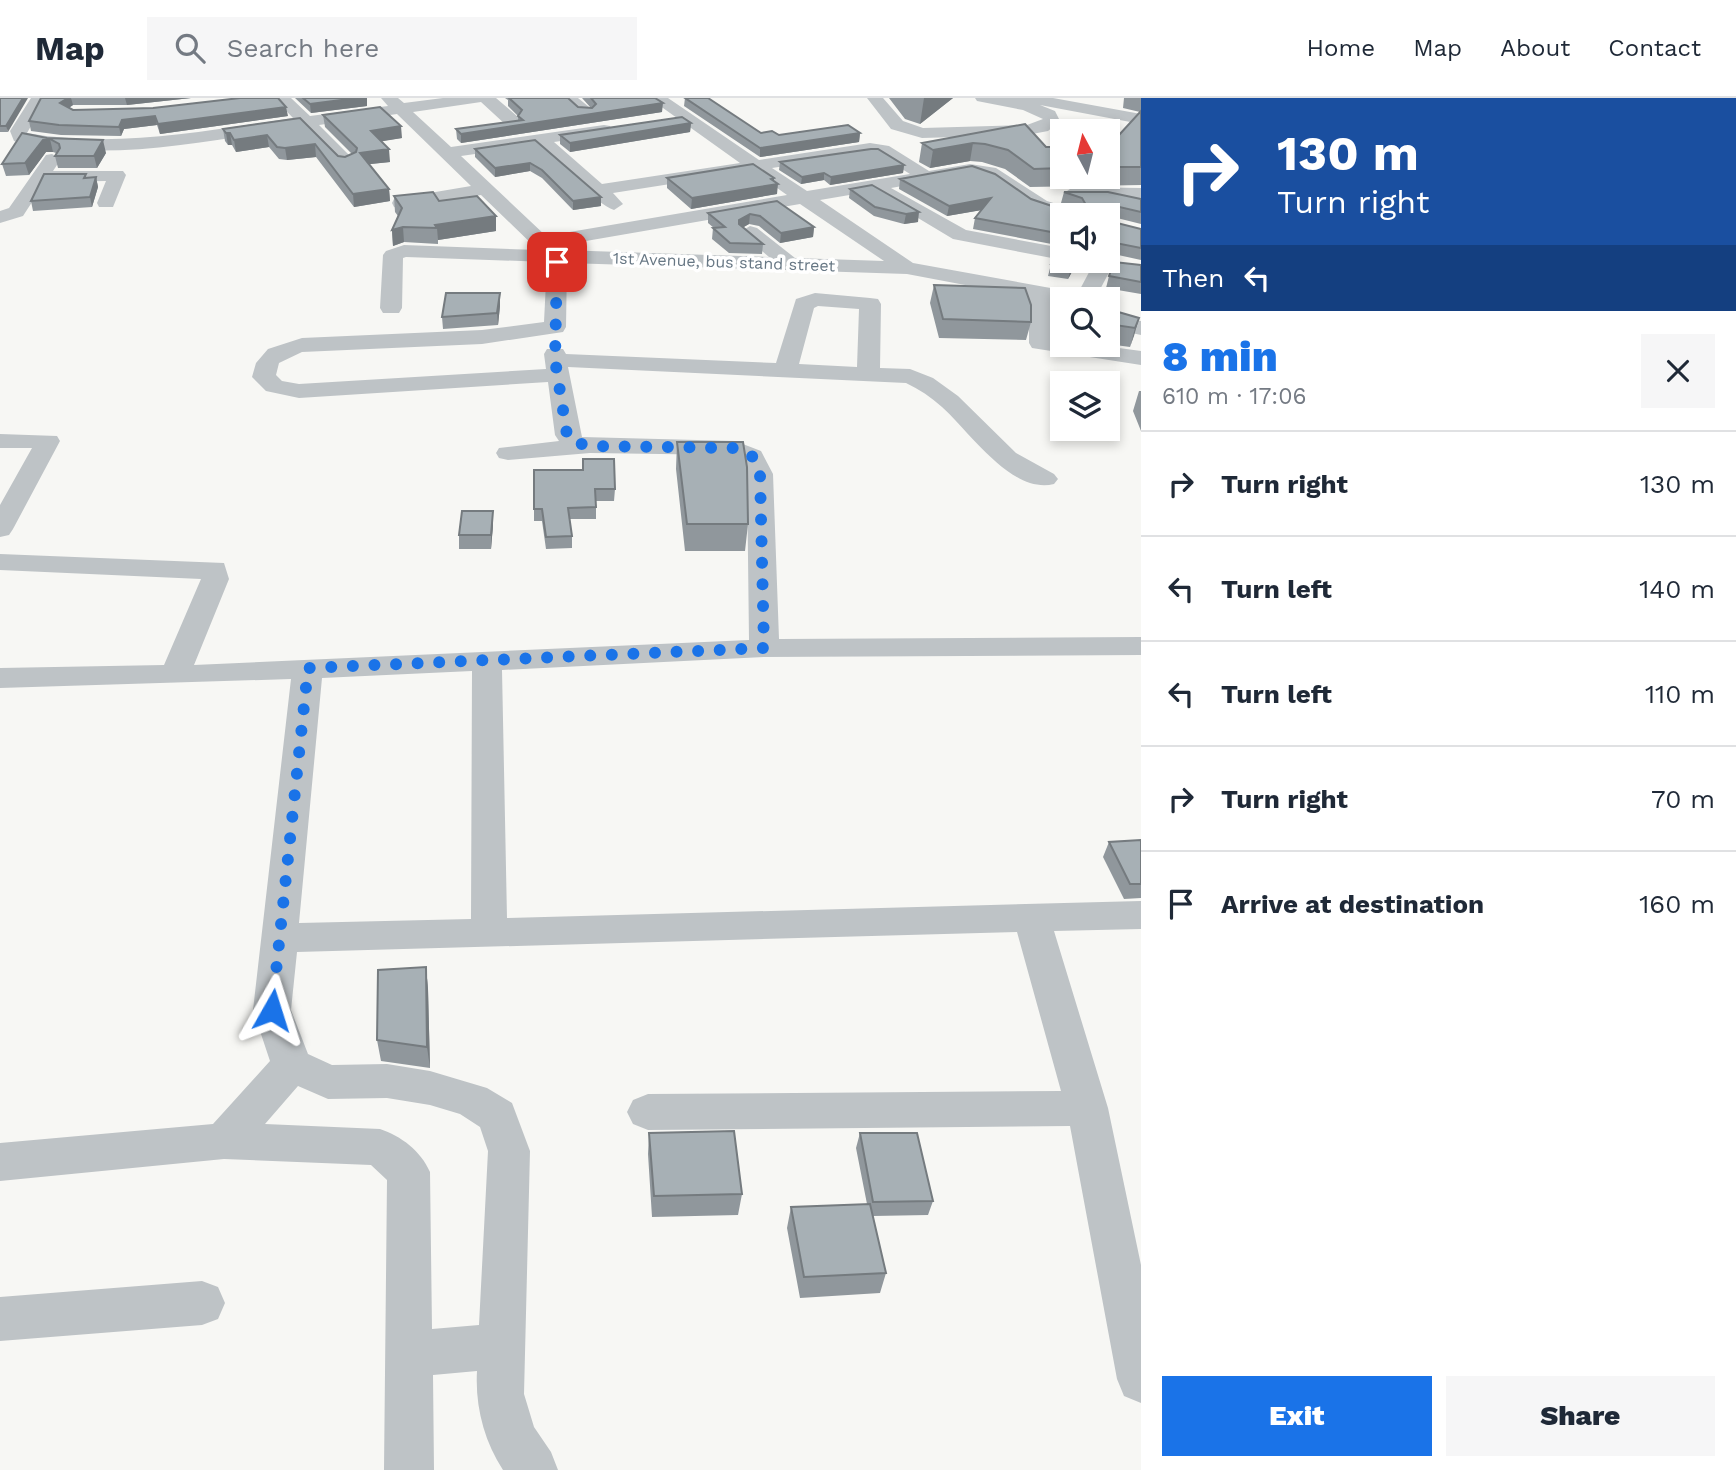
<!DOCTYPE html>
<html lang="en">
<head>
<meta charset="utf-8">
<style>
  :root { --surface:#fff; --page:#f6f6f7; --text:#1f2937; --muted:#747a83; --line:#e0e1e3; --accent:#1a73e8 }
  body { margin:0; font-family:"Work Sans",sans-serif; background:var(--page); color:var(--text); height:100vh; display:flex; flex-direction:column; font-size:26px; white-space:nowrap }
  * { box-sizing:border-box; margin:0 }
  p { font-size:23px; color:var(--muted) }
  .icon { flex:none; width:38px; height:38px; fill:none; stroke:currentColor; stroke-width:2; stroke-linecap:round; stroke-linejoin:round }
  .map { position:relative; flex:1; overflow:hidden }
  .sheet { display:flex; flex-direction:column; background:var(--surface); width:595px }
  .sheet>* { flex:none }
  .top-card { background:#1a4fa0; color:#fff; overflow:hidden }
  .needle { width:46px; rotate:353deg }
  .controls { position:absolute; left:1050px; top:21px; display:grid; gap:14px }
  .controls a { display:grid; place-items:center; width:70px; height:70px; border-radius:0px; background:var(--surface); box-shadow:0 4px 10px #0003; font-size:35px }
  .pin { position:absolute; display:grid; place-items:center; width:60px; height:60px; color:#fff; margin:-30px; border-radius:14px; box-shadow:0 4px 10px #0006 }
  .me { position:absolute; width:77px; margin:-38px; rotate:6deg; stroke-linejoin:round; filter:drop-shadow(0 0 5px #0008) }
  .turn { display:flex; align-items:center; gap:24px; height:147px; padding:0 21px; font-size:32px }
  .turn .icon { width:91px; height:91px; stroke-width:2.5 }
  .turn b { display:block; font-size:49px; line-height:60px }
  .then { display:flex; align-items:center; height:66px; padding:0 21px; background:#0003; gap:14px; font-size:26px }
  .round { display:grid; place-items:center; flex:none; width:74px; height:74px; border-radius:0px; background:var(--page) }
  .overview { display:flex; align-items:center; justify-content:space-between; height:119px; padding:0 21px }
  h1 { font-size:42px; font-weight:800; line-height:52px; color:var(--accent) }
  .action { display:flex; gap:14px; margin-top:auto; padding:14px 21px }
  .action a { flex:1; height:80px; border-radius:0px; background:var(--accent); color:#fff; font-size:28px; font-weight:800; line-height:80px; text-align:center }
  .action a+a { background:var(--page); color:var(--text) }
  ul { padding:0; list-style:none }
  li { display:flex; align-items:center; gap:21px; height:105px; padding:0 21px; border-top:2px solid var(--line) }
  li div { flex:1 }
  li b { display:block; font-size:26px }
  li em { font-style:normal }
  header { display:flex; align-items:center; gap:42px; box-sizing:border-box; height:98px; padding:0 35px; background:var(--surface); border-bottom:2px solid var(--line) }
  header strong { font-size:33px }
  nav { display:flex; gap:38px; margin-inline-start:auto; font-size:24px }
  .search { width:490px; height:63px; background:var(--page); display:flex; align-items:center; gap:18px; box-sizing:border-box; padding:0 24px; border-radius:0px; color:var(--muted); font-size:26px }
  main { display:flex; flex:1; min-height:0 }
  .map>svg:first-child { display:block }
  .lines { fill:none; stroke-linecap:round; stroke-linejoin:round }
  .minor { fill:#bec3c6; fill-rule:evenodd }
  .wall { fill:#90979c }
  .shaded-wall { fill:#757b7f }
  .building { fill:#a7b0b5; stroke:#757b7f; stroke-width:2 }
  .route { stroke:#1a73e8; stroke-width:12; stroke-dasharray:0 21.6 }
  .labels { text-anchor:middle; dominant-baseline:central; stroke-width:7; stroke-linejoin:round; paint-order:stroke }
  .far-street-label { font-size:16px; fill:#677784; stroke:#fff }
</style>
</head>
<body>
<header>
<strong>Map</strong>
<div class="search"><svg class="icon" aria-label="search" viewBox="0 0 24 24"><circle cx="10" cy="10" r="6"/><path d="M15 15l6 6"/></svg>Search here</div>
<nav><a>Home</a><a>Map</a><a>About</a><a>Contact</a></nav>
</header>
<main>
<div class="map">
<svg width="1141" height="1372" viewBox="0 0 1141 1372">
  <rect width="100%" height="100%" fill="#f7f7f4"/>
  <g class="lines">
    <!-- minor -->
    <path class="minor" d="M 31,0 L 47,0 L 27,35 C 117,51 204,33 293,20 L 274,0 L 291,0 L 310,18 L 388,8 L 381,0 L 398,0 L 404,5 L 443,0 L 496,0 L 518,19 L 520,23 L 518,27 L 506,27 L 481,4 L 413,14 L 451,49 L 604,27 L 610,28 L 612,32 L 610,36 L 554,44 L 602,86 L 740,65 L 649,0 L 668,0 L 759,62 L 870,45 L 889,48 L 929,73 L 970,66 L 996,70 L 1047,103 L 1079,113 L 1081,117 L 1062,117 L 1062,120 L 1033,111 L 997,85 L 981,78 L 970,76 L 891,90 L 966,132 L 1062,150 L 1062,162 L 953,141 L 873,93 L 820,102 L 913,165 L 1078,195 L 1095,163 L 1108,163 L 1108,158 L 1112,159 L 1115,163 L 1095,201 L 1062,201 L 1062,205 L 1051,202 L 1051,240 L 1062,242 L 1062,247 L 1097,247 L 1141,253 L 1141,267 L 1032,250 L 1029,245 L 1029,199 L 907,176 L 567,165 L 566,229 L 563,234 L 482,246 L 302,254 L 279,265 L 276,277 L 282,283 L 299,286 L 546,271 L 544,256 L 547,251 L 563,251 L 566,256 L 776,265 L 796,201 L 815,195 L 870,200 L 878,201 L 881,206 L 880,270 L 910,271 L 933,280 L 958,298 L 1016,355 L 1054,376 L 1058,381 L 1054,386 C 1012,397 969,333 942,309 C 931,299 919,291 906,285 L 568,269 L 582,339 L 735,343 L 761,353 L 773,376 L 779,541 L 1141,539 L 1141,557 L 764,559 L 502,572 L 507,820 L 1141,803 L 1141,831 L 1054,833 L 1108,1010 L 1141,1167 L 1141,1305 L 1124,1298 L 1117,1281 L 1070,1028 L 648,1032 L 633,1026 L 627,1014 L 633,1002 L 648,996 L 1061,993 L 1017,834 L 297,854 L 291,912 L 308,956 L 332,967 L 387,966 L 430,973 L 487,990 L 512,1005 L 530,1053 L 524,1296 L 534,1329 L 551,1354 L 558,1372 L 503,1372 C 484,1343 475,1308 477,1273 L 433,1277 L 434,1372 L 384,1372 L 387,1082 L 371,1067 L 224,1061 L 0,1083 L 0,1045 L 213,1026 L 270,963 L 253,912 L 291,581 L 0,590 L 0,570 L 164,567 L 201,481 L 0,472 L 0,456 L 224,465 L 229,481 L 194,567 L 749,542 L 747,376 L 741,362 L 731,357 L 590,355 L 508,362 L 499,360 L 496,355 L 499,350 L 559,343 L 555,337 L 548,284 L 299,300 L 266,293 L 252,279 L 256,265 L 268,251 L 302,240 L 482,232 L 544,224 L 547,164 L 406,159 L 403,160 L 402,210 L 399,215 L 383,215 L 380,210 L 383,157 L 386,153 L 404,147 L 538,152 L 481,97 L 401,111 L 394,109 L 392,105 L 394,101 L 471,88 L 397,16 L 319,27 L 356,64 L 347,69 L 341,68 L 302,29 C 208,42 109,66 14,43 L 10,33 ZM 537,47 C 553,61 597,107 614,112 L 623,106 L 613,95 L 753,73 L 787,97 L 546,138 L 461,58 ZM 870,55 L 878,56 L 910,76 L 807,93 L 772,70 ZM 800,106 L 884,163 L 795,160 L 757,130 L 750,128 L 740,134 L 769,159 L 561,152 L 557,148 ZM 818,208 L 859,211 L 857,269 L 799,266 L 814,210 ZM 472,573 L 471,821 L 299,825 L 322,580 ZM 298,988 L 328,1001 L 387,1000 L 430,1007 L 460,1016 L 480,1029 L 488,1053 L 479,1227 L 432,1231 L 430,1074 C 421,1053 401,1038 380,1031 L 265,1026 Z
      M 560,0 L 578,0 L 594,13 L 592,16 L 580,16 Z
      M 867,0 L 883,0 L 903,23 L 923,30 L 1027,27 L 1043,21 L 1023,12 L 977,3 L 975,0 L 1053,0 L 1141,16 L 1141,26 L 1040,7 L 1055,13 L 1060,23 L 1048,33 L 1027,37 L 922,40 L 891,31 Z
      M 52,56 L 61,61 L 53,73 L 123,73 L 126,77 L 113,109 L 99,109 L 97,105 L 106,83 L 45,84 L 23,118 L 0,125 L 0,113 L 9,110 L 46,57 Z
      M 1073,89 L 1141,90 L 1141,102 L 1066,99 L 1064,95 Z
      M 1108,217 L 1141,223 L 1141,237 L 1108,230 Z
      M 0,336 L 57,338 L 60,343 L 13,431 L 9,437 L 0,439 L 0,407 L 32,350 L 0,350 Z
      M 202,1183 L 218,1189 L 225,1205 L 218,1221 L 202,1227 L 0,1243 L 0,1199 Z"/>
  </g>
  <!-- wall -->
  <path class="wall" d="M 0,0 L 8,34 L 0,34 Z
    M 41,0 L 191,0 L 127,7 L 73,7 L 69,10 L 73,12 L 288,18 L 160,36 L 157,27 L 124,31 L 121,38 L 61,37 L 31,33 L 29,23 Z
    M 295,0 L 367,0 L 367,8 L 311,15 Z
    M 505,0 L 568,0 L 578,9 L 591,10 L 582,0 L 655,0 L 662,14 L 461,45 L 457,41 L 456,31 L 518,23 L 518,18 L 508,8 L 508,2 Z
    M 685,0 L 761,35 L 779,37 L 860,35 L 859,44 L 760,59 L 684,8 Z
    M 889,0 L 953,0 L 920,26 L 905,21 Z
    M 1124,0 L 1141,0 L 1141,87 L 1030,89 L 1005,71 L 982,64 L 970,63 L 930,70 L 919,64 L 922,45 L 1025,26 L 1046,49 L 1062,49 L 1062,79 L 1108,79 L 1108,49 L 1140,14 L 1123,10 Z
    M 323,17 L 402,40 L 381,43 L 390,64 L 369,66 L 389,91 L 390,103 L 354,109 L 316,59 L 287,62 L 279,61 L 269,49 L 236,54 L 232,47 L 228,47 L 225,43 L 223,31 L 300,20 L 338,58 L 345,59 L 352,56 L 325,29 Z
    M 691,25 L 690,34 L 570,54 L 560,46 L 560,37 Z
    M 47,40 L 106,55 L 97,70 L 58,70 L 55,58 L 56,55 L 53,54 L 46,54 L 29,77 L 6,78 L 2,66 Z
    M 535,42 L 601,108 L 573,112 L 542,80 L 530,73 L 495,79 L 475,59 L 475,51 Z
    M 780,64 L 904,67 L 903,75 L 830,87 L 824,82 L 801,86 L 779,72 Z
    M 96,79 L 98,89 L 92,109 L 33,113 L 31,103 L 87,80 Z
    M 667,80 L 777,96 L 691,111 L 667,90 Z
    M 900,81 L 1031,101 L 1064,112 L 1072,108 L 1061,105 L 1064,94 L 1141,101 L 1141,126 L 1109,118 L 1109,123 L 1141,131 L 1141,162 L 1109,155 L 1108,157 L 1108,117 L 1062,117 L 1062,148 L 973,131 L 975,120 L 981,112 L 947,118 L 899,91 Z
    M 872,87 L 918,124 L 904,126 L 874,118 L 849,100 L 850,91 Z
    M 394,98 L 439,103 L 496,118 L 496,133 L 438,142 L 438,146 L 404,144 L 393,148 L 392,132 L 398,118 L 395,114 Z
    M 777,103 L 814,129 L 813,139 L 780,145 L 759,128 L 749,126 L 743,129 L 763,146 L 762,156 L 729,155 L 712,141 L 713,130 L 714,130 L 708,125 L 708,115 Z
    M 1062,163 L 1078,163 L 1068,181 L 1048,178 L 1051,166 Z
    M 1141,167 L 1141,196 L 1106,190 L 1109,178 Z
    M 934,187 L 1031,224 L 1026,242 L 939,240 L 930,205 Z
    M 500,195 L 500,208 L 498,227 L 443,231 L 442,219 Z
    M 1058,204 L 1062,204 L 1062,239 L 1054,238 L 1054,222 Z
    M 1108,211 L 1139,220 L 1130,249 L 1108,246 Z
    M 1139,293 L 1141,293 L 1141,333 L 1133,313 Z
    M 677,344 L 748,426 L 745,453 L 685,453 L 676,371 Z
    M 534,372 L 615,391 L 614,403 L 596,403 L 596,421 L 569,421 L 572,438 L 572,450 L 546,451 L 542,423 L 534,423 Z
    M 493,413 L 493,427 L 491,451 L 459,451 L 459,437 Z
    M 1141,742 L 1141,800 L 1124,801 L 1103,759 L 1109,744 Z
    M 426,869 L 428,891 L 430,970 L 381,963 L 377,942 Z
    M 649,1035 L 742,1096 L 738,1117 L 652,1119 L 648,1056 Z
    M 860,1035 L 933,1103 L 928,1117 L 873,1118 L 886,1175 L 880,1195 L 800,1200 L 787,1130 L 791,1109 L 867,1106 L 856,1050 Z"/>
  <!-- shaded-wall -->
  <path class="shaded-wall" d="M 23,0 L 28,0 L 8,34 L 6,28 Z
    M 68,0 L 71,0 L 73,7 L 62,14 L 60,5 Z
    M 125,0 L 191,0 L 127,7 Z
    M 357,0 L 367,0 L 367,8 L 311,15 L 310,6 Z
    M 924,0 L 953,0 L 920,26 Z
    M 663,5 L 662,14 L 461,45 L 461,36 Z
    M 286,9 L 288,18 L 160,36 L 158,26 Z
    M 155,18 L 157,27 L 124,31 L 121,38 L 119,29 L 122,22 Z
    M 691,25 L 690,34 L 570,54 L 570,45 Z
    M 401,28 L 402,40 L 372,45 L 371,33 Z
    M 226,35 L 230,35 L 232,47 L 228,47 Z
    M 860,35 L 859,44 L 760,59 L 760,50 Z
    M 267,37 L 269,49 L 236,54 L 234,42 Z
    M 50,41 L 53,54 L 46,54 L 29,77 L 25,65 L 43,42 Z
    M 103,42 L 106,55 L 97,70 L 94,58 Z
    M 973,45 L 970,63 L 930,70 L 933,52 Z
    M 315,46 L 316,59 L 287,62 L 285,50 Z
    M 389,51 L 390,64 L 362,67 L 360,55 Z
    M 530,65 L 530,73 L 495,79 L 495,70 Z
    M 904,67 L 903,75 L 830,87 L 831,79 Z
    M 824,75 L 824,82 L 801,86 L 802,79 Z
    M 96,79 L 98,89 L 92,109 L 90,99 Z
    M 774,80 L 774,87 L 778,86 L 777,96 L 691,111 L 692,100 Z
    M 389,91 L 390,103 L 354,109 L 353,96 Z
    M 601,99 L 601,108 L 573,112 L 573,103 Z
    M 991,100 L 988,111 L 947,118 L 949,108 Z
    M 919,114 L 918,124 L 904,126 L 906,116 Z
    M 750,116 L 749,126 L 739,132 L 739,122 Z
    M 496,118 L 496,133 L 438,142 L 437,130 L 435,127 Z
    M 403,129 L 404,144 L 393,148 L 392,132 Z
    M 814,129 L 813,139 L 780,145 L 781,135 Z
    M 1074,163 L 1078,163 L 1068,181 L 1071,170 Z
    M 500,195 L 500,208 L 498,227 L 497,215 Z
    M 1139,220 L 1134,238 L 1130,249 L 1135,230 Z
    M 493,413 L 493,427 L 491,451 L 491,437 Z
    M 426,869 L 428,891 L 430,970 L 427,949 Z"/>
  <!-- building -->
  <path class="building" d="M 0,0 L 23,0 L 6,28 L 0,28 Z
    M 41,0 L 68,0 L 60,5 L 73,12 L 153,10 L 240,0 L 278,0 L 286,9 L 158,26 L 155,18 L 122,22 L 119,29 L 59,27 L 29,23 Z
    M 303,0 L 357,0 L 310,6 Z
    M 509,0 L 568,0 L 578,9 L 592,10 L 596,6 L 591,0 L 655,0 L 663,5 L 461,36 L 456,31 L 523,22 L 518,18 L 522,12 Z
    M 685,0 L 708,0 L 761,35 L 772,33 L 779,37 L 848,27 L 860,35 L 760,50 Z
    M 380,9 L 401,28 L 371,33 L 389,51 L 360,55 L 389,91 L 353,96 L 315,46 L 285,50 L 277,49 L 267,37 L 234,42 L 230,35 L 226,35 L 223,31 L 300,20 L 338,58 L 345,59 L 356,54 L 357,50 L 323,17 Z
    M 1141,13 L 1141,69 L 1108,69 L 1108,49 Z
    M 682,19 L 691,25 L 570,45 L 560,37 Z
    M 1025,26 L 1046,49 L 1062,49 L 1062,70 L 1034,71 L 1008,52 L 985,46 L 973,45 L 933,52 L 922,45 Z
    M 22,35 L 47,40 L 103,42 L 94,58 L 55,58 L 60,50 L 59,46 L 50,41 L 43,42 L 25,65 L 2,66 Z
    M 535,42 L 601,99 L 573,103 L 542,72 L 530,65 L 495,70 L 475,51 Z
    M 871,51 L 878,51 L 904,67 L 831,79 L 824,75 L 802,79 L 780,64 Z
    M 753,66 L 774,80 L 771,81 L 778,86 L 692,100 L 667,80 Z
    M 972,68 L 995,76 L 1031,101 L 1064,112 L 1067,109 L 1086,107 L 1082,100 L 1064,94 L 1108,94 L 1141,101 L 1141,114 L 1111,107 L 1108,109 L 1109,123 L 1141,131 L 1141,150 L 1111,144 L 1108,149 L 1108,117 L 1062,117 L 1062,136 L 975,120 L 991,100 L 949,108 L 900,81 Z
    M 44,76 L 86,76 L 84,80 L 96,79 L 90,99 L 31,103 Z
    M 872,87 L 919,114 L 906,116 L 875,109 L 850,91 Z
    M 433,94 L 439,103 L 477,98 L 496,118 L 435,127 L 437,130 L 403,129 L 392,132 L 402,110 L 394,98 Z
    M 777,103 L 814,129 L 781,135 L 760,118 L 750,116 L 739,122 L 739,126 L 763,146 L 730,145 L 713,130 L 725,129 L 708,115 Z
    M 1059,152 L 1062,152 L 1062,163 L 1074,163 L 1071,170 L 1051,166 Z
    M 1114,164 L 1141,167 L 1141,184 L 1109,178 Z
    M 934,187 L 1025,190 L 1031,207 L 1031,224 L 943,221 Z
    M 446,195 L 500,195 L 497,215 L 442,219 Z
    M 1058,204 L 1062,204 L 1062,220 L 1058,219 Z
    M 1108,211 L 1139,220 L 1135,230 L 1108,226 Z
    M 677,344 L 743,344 L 747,369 L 748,426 L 687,426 Z
    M 583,361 L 614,361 L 615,391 L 595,391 L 596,409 L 568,410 L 572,438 L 546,439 L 542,411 L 534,411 L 534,372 L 583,372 Z
    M 462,413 L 493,413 L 491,437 L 459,437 Z
    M 1141,742 L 1141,786 L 1130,786 L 1109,744 Z
    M 426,869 L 427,949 L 377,942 L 378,872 Z
    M 734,1033 L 742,1096 L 654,1098 L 649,1035 Z
    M 860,1035 L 917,1035 L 933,1103 L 873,1104 Z
    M 870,1106 L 886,1175 L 804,1179 L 791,1109 Z"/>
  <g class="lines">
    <!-- route -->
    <path class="route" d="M 272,912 L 308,570 L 764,550 L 760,376 L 752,358 L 735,350 L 590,348 L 573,344 L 567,337 L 555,262 L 557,164"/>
  </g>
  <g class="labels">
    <!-- far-street labels -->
    <g class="far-street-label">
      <text transform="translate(724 164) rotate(2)">1st Avenue, bus stand street</text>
    </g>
  </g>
</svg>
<div class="controls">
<a><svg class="needle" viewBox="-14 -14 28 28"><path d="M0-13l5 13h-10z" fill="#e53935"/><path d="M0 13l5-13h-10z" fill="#747a83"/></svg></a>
<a><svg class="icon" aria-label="sound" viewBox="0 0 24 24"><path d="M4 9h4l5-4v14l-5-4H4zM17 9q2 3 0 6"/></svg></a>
<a><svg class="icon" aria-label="search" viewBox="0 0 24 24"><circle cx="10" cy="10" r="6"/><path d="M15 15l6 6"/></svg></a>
<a><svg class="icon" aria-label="layers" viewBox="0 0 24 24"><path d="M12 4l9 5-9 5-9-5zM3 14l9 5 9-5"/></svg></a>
</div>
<div class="pin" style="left:557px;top:164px;background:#d93025"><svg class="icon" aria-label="arrive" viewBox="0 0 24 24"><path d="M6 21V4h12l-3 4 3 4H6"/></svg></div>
<svg class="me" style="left:272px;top:912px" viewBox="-20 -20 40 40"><path d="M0-17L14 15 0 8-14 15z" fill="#1a73e8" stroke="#fff" stroke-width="4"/></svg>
</div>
<section class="sheet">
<div class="top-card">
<div class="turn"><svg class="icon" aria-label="right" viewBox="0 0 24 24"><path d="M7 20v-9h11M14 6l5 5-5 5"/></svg><div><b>130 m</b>Turn right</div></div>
<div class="then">Then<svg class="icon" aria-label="left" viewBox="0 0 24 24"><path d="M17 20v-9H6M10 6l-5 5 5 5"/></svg></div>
</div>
<div class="overview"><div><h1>8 min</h1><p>610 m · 17:06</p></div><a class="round"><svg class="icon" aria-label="close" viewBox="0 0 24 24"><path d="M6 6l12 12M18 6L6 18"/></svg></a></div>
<ul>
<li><svg class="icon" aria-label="right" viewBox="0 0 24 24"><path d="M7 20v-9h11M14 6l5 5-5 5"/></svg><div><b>Turn right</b></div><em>130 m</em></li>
<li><svg class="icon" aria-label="left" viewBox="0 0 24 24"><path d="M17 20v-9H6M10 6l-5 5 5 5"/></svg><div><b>Turn left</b></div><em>140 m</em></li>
<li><svg class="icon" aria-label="left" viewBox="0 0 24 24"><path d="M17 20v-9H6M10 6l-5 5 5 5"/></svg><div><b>Turn left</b></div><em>110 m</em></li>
<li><svg class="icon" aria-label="right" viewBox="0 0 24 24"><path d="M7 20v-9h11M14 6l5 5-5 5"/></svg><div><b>Turn right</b></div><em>70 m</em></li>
<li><svg class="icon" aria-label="arrive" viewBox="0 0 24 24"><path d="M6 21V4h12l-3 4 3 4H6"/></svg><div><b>Arrive at destination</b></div><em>160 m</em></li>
</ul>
<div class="action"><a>Exit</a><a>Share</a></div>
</section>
</main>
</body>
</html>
